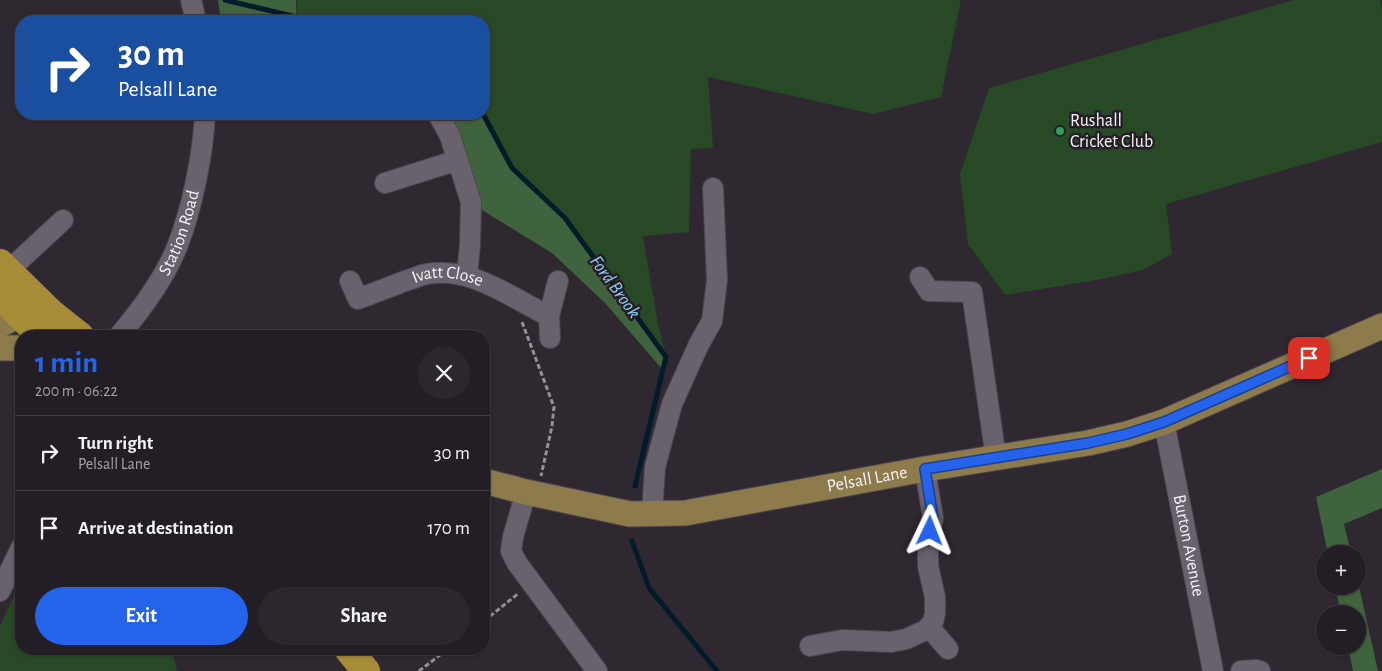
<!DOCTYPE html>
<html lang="en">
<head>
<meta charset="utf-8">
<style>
  :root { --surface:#231e25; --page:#2b272d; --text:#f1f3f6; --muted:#a3a2a7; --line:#403c42; --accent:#2563eb }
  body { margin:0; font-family:"Alegreya Sans",sans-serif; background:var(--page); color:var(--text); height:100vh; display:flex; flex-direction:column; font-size:19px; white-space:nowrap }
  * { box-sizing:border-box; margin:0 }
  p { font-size:16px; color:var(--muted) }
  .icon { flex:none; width:28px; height:28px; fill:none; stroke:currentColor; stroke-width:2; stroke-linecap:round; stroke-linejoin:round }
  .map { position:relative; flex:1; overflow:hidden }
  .side { position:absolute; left:15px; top:330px; width:475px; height:325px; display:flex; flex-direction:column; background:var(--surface); border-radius:20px; box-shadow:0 1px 4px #0004,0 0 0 1px var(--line) }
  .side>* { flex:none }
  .top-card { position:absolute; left:15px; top:15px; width:475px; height:105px; border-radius:20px; box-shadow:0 1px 4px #0004,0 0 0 1px var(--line); background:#1a4fa0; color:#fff; overflow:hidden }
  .tools { position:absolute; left:1316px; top:545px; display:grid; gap:10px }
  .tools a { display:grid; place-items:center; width:50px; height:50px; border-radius:50%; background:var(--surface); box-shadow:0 1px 4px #0004,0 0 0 1px var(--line); font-size:25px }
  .pin { position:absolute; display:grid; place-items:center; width:42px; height:42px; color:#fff; margin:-21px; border-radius:10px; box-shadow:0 2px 8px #0006 }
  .me { position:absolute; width:55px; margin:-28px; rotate:2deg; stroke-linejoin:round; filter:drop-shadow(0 0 4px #0008) }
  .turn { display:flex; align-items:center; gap:18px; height:105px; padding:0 20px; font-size:22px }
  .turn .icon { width:65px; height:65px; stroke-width:2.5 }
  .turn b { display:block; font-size:35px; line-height:42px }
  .round { display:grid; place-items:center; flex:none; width:52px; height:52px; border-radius:26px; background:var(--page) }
  .summary { display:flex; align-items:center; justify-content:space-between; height:85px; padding:0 20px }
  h1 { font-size:30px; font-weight:700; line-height:38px; color:var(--accent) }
  .cta { display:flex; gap:10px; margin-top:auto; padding:10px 20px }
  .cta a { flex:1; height:58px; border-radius:30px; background:var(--accent); color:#fff; font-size:20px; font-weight:700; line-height:58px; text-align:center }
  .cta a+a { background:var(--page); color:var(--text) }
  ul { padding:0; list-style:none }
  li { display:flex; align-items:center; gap:15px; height:75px; padding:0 20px; border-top:1px solid var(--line) }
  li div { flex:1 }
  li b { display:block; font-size:19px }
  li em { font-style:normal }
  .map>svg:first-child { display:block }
  .green { fill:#274925 }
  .forest { fill:#3f633c }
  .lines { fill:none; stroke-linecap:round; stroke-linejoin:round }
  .stream { stroke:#001b2a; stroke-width:5 }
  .minor-casing { stroke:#4d464f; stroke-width:22 }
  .major-casing { stroke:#4d464f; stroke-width:27 }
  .highway-casing { stroke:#4d464f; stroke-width:29 }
  .path { stroke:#958f97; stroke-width:3; stroke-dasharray:5 2.5; stroke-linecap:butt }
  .minor { stroke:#69616b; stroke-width:20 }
  .major { stroke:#8e7b4c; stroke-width:25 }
  .highway { stroke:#a78c38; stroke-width:28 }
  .route-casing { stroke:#184099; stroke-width:12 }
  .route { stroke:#2563eb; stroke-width:9 }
  .leisure-dot { fill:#2e9e5b; stroke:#251e27; stroke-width:2 }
  .labels { text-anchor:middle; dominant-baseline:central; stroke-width:5; stroke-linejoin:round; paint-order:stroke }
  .poi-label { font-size:18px; fill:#f7f2f8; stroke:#251e27; text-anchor:start }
  .street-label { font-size:18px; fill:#f7f2f8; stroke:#251e27 }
  .water-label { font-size:19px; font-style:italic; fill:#8fcef4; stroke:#251e27 }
</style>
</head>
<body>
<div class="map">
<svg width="1382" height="671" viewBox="0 0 1382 671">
  <rect width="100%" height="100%" fill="#2f2831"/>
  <!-- green -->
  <path class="green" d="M 297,0 L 961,0 L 941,97 L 873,114 L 708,77 L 713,148 L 691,149 L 689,232 L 643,236 L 658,324 L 666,357 L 565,218 L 564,215 L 512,168 L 483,114 L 484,21 L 313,21 L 296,17 Z
    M 1294,0 L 1380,0 L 1382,9 L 1382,142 L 1166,204 L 1172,254 L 1143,270 L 1102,279 L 1005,295 L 968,244 L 960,174 L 989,88 Z
    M 21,582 L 21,649 L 171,649 L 177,671 L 0,671 L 0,625 Z"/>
  <!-- forest -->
  <path class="forest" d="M 218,0 L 296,0 L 296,17 L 313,21 L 221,21 Z
    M 445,114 L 483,114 L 512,168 L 565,218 L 666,357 L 662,369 L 605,303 L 552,253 L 477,207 Z
    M 1382,469 L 1382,508 L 1344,524 L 1351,554 L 1328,554 L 1316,497 Z
    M 1358,582 L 1378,671 L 1353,671 L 1348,646 L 1358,646 L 1358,614 L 1341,614 L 1335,586 L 1358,586 Z"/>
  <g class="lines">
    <!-- stream -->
    <path class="stream" d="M 225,0 L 313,21
      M 483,114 L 512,168 L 565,218 L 666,357 L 635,486
      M 632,541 L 649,588 L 717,671"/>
    <!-- minor casing -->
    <g class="minor-casing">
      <g id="minor">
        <path d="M 191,0 L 196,21"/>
        <path d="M 438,114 L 450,136 L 471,202 L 470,244 L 467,276"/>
        <path d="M 385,183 L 458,160"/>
        <path d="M 8,271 L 63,220"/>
        <path d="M 920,277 L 929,291 L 972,292 L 996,458"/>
        <path id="s1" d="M 350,281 L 358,299 C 374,293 390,287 405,281 C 413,279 420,275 427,274 C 472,266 511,298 549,316"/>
        <path id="s2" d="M 119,336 C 141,310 164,279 177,247 C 192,209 203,155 205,114"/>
        <path d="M 550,338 L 549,316 L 558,281"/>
        <path id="s3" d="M 1164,422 L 1213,671"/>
        <path d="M 526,492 L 513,537 L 511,551 L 517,563 L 597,671"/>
        <path d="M 652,514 L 655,467 L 672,404 L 699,344 L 712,321 L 717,280 L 713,188"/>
        <path d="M 0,591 L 21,548"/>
        <path d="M 929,627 L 948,649"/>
        <path d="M 810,646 L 842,640 L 891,642 L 906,639 L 926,630 L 933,622 L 935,613 L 935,597 L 928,566 L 928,544 L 933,518 L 925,469"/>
        <path d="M 1241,671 L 1256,670 L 1260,671"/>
      </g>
    </g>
    <!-- major casing -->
    <g class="major-casing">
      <g id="major">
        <path d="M 0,325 L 19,315 L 39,314"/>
        <path d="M 0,348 L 21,348"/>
        <path id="s4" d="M 484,481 L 526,492 L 630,514 L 685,513 L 925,469 L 1088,443 L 1127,434 L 1164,422 L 1382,326"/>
      </g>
    </g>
    <!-- highway casing -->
    <g class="highway-casing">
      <path id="highway" d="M 0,263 L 51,313 L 80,336
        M 0,294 L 19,315 L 42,336
        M 348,649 L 366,671"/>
    </g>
    <!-- path -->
    <path class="path" d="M 522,322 L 554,407 L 552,426 L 541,476
      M 484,621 L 519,593
      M 419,671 L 448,649"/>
    <!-- minor -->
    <use href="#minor" class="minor"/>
    <!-- major -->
    <use href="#major" class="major"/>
    <!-- highway -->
    <use href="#highway" class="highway"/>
  </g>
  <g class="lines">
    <!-- route casing -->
    <g class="route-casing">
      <path id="route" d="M 930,531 L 933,518 L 925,469 L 1088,443 L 1127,434 L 1164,422 L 1309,358"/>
    </g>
    <!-- route -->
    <use href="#route" class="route"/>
  </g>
  <!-- markers -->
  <circle class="leisure-dot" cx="1060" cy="131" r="5"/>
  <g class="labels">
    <!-- poi labels -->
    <g class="poi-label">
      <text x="1070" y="121">Rushall<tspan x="1070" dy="21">Cricket Club</tspan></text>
    </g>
    <!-- street labels -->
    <g class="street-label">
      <text stroke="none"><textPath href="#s2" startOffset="121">Station Road</textPath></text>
      <text stroke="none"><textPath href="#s1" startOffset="114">Ivatt Close</textPath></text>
      <text stroke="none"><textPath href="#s4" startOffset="390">Pelsall Lane</textPath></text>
      <text stroke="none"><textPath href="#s3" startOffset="126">Burton Avenue</textPath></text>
    </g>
    <!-- water labels -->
    <g class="water-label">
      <text transform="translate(615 287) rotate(54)">Ford Brook</text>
    </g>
  </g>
</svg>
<div class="tools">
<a>+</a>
<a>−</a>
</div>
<div class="pin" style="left:1309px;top:358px;background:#d93025"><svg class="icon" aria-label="arrive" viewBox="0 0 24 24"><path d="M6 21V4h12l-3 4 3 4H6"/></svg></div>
<svg class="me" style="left:930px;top:531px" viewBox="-20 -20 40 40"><path d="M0-17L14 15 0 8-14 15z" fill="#2563eb" stroke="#fff" stroke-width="4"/></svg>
<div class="top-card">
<div class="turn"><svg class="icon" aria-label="right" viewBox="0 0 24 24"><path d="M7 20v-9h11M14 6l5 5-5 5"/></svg><div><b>30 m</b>Pelsall Lane</div></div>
</div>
<section class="side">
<div class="summary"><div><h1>1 min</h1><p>200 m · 06:22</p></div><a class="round"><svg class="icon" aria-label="close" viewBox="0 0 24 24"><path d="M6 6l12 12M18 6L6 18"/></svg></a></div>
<ul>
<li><svg class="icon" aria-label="right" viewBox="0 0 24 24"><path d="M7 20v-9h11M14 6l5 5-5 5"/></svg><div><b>Turn right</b><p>Pelsall Lane</p></div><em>30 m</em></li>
<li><svg class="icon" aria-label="arrive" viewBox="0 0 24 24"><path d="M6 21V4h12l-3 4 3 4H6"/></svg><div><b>Arrive at destination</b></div><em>170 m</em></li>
</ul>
<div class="cta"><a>Exit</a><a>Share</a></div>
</section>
</div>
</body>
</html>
